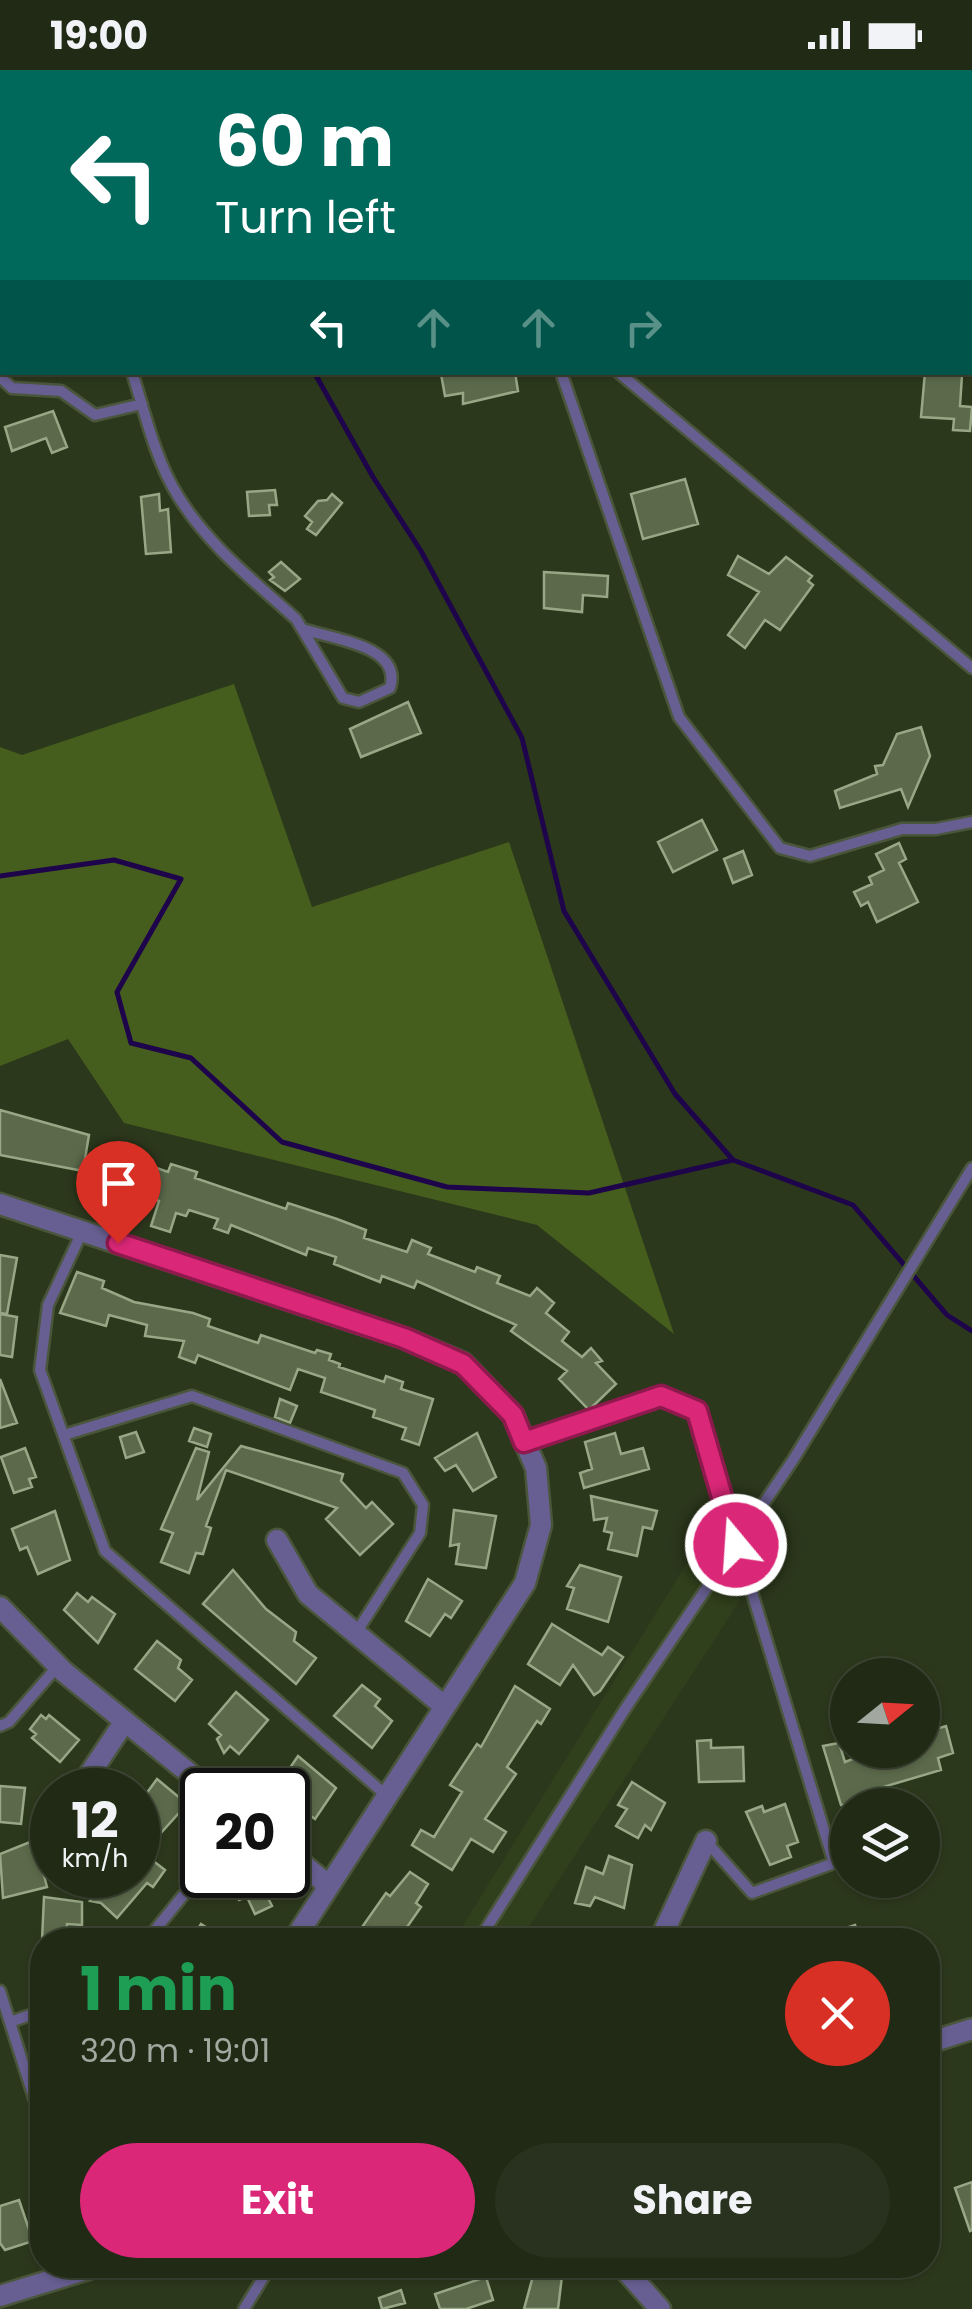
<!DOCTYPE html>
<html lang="en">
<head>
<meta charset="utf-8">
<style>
  :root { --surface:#212a15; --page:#29321e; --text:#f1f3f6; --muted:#a2a7a0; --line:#3e4634; --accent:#db2777 }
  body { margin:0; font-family:Poppins,sans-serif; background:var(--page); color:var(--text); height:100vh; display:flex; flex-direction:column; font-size:38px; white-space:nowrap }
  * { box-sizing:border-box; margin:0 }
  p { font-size:32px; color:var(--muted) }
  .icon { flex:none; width:55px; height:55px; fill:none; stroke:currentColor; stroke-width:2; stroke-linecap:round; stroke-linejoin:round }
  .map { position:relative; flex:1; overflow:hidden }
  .drawer { position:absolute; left:30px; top:1858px; width:910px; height:350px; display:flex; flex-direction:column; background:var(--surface); border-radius:40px; box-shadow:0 2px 8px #0004,0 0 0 2px var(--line) }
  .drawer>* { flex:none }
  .guide { position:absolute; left:0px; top:0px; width:972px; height:305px; box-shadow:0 2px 8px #0004,0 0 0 2px var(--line); background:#00695c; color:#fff; overflow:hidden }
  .needle { width:65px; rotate:72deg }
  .tools { position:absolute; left:830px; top:1588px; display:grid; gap:20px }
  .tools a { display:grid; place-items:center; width:110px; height:110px; border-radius:50%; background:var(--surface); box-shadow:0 2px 8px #0004,0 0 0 2px var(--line); font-size:50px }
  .speed { position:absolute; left:30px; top:1698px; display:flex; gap:20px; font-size:50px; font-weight:700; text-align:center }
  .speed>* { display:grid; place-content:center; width:130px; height:130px; border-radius:50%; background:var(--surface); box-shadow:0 2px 8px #0004,0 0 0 2px var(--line); line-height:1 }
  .speed small { font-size:25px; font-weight:400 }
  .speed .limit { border:5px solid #111; border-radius:15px; background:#fff; color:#111 }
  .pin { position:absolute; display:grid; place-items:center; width:85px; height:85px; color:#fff; margin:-102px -42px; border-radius:50% 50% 50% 0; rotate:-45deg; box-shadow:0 0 10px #0007 }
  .pin .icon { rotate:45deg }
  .me { position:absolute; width:110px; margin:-55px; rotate:342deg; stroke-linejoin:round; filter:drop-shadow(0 0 8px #0008) }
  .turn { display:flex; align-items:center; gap:35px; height:210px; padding:0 50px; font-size:45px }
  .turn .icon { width:130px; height:130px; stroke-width:2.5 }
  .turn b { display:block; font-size:70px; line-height:85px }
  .lanes { display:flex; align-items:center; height:95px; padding:0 50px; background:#0003; justify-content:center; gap:50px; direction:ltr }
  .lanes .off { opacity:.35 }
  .round { display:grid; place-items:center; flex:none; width:105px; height:105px; border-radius:52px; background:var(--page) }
  .summary { display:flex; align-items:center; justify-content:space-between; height:170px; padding:0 50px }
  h1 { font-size:60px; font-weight:700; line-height:75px; color:#1e9e55 }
  .cta { display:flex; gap:20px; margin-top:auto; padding:20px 50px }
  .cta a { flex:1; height:115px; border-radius:60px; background:var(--accent); color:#fff; font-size:40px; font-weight:700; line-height:115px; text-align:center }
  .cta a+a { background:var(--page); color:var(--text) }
  .status { display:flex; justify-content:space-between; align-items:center; height:70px; padding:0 50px; background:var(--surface); direction:ltr }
  .status svg { height:28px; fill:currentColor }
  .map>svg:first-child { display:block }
  .built { fill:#31401c }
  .green { fill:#455e1d }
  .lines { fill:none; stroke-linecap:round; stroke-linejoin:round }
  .stream { stroke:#1e044a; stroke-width:5 }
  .building { fill:#5c6a4b; stroke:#98a887; stroke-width:2.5 }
  .lane-casing { stroke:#4a563b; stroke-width:15 }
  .street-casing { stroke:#4a563b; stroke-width:25 }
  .lane { stroke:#675f91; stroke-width:10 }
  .street { stroke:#675f91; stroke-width:20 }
  .route-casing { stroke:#8e194d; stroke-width:25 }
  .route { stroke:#db2777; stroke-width:18 }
</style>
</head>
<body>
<div class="status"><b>19:00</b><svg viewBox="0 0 49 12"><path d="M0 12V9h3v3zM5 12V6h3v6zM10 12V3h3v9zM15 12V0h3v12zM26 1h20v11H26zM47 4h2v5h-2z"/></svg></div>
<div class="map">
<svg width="972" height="2239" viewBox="0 0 972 2239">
  <rect width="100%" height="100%" fill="#2c381c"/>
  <!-- built -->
  <path class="built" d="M 713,1451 L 740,1530 L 520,1870 L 454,1870 Z"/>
  <!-- green -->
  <path class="green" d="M 234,614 L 312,837 L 509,772 L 674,1264 L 537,1155 L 124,1053 L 68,969 L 0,996 L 0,677 L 22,685 Z"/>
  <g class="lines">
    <!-- stream -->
    <path class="stream" d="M 36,0 L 37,2
      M 643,0 L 648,2
      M 970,116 L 972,117
      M 314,302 L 373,407 L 421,481 L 522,668 L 564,841 L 675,1024 L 733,1090
      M 0,806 L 114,790 L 181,809 L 117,922 L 131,973 L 191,988 L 282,1072 L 447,1117 L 589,1123 L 733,1090 L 853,1135 L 947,1245 L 972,1261"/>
  </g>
  <!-- building -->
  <path class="building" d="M 453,302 L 515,302 L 518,321 L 463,334 L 463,323 L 445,326 L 441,304 Z
    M 925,302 L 962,305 L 960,336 L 972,337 L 970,361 L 953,360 L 954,349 L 921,347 Z
    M 53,341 L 67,377 L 52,383 L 46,368 L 12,381 L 5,357 Z
    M 685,409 L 698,454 L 643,469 L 631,424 Z
    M 275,420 L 277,435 L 269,435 L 270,445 L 249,446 L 247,422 Z
    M 159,424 L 160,441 L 168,439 L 171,482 L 146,484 L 141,427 Z
    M 332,424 L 342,433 L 316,465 L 307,459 L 312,452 L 305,446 L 318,431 L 327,430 Z
    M 738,486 L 769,504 L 786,487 L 812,506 L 808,511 L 813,515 L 780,560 L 765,550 L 745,578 L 728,565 L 759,522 L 728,505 Z
    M 281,492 L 300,509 L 285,521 L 270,510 L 274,507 L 269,502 Z
    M 544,502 L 608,506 L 607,527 L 583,525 L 582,542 L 544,538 Z
    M 408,632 L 421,663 L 361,687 L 350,659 Z
    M 921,657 L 930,686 L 908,737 L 901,719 L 840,738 L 835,721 L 877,704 L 875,696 L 883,695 L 897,664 Z
    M 702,750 L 717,780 L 673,802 L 658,772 Z
    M 899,773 L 906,789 L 899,793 L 918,832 L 877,852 L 868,832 L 861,836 L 854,822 L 872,814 L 869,807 L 884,800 L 876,784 Z
    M 743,781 L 752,805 L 733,813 L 724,789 Z
    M 0,1040 L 89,1065 L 83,1101 L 0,1085 Z
    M 114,1083 L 168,1102 L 171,1094 L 197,1102 L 195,1108 L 286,1139 L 288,1133 L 337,1149 L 366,1160 L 364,1168 L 407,1182 L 412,1170 L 431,1178 L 428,1184 L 475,1202 L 477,1197 L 500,1206 L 497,1213 L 530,1226 L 537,1218 L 554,1233 L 546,1243 L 569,1262 L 562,1271 L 582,1287 L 591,1278 L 602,1291 L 596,1293 L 616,1314 L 589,1340 L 559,1309 L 567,1301 L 511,1261 L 516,1255 L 417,1211 L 414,1218 L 382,1206 L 380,1212 L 334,1194 L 336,1187 L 308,1178 L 306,1185 L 231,1155 L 228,1163 L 214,1158 L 218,1149 L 189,1140 L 186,1146 L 176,1143 L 170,1162 L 151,1156 L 159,1131 L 127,1119 L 114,1117 L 100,1140 L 95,1137 Z
    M 0,1185 L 17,1188 L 7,1244 L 0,1243 Z
    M 77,1202 L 104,1211 L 102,1218 L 134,1232 L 193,1243 L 210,1249 L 208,1256 L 258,1273 L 261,1265 L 315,1283 L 317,1280 L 331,1284 L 329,1290 L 340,1294 L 339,1297 L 384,1312 L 386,1306 L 403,1312 L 401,1319 L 433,1329 L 419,1375 L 402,1369 L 406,1358 L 373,1347 L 375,1340 L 321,1322 L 325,1308 L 298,1299 L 290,1320 L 198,1285 L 195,1293 L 179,1287 L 184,1271 L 145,1266 L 147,1255 L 109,1245 L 106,1256 L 60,1243 Z
    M 0,1244 L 17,1247 L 12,1287 L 0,1285 Z
    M 0,1309 L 17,1353 L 0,1358 Z
    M 280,1329 L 297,1336 L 290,1353 L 275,1347 Z
    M 194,1358 L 211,1364 L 207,1377 L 189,1371 Z
    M 136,1362 L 144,1382 L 126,1388 L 120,1367 Z
    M 477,1363 L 496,1407 L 473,1421 L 456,1395 L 445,1401 L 435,1388 Z
    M 615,1363 L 621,1384 L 643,1378 L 649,1399 L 584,1418 L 580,1403 L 592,1399 L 585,1372 Z
    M 241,1376 L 343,1404 L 341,1411 L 366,1438 L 372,1432 L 393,1454 L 360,1485 L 326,1449 L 337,1438 L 226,1400 L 206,1456 L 211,1458 L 203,1484 L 196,1483 L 189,1503 L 161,1492 L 173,1463 L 161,1459 L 196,1378 L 209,1382 L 197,1430 Z
    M 25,1378 L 36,1407 L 29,1409 L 32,1417 L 14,1423 L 1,1387 Z
    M 591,1426 L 657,1441 L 652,1459 L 643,1457 L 637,1486 L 608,1479 L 612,1463 L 604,1461 L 607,1448 L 594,1450 Z
    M 454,1440 L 496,1446 L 486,1498 L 456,1494 L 459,1474 L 450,1476 Z
    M 55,1441 L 70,1490 L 38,1504 L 27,1477 L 20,1480 L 12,1459 Z
    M 580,1495 L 621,1507 L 608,1552 L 567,1539 L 574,1518 L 567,1516 Z
    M 233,1500 L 266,1539 L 296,1562 L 294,1571 L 316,1588 L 296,1614 L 203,1534 Z
    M 428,1509 L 462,1531 L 451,1548 L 445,1544 L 430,1566 L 406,1551 Z
    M 77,1523 L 88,1532 L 92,1527 L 115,1544 L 98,1573 L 64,1540 Z
    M 552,1554 L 602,1585 L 608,1577 L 623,1587 L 600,1621 L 594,1625 L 573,1595 L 560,1615 L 528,1594 Z
    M 157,1571 L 181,1590 L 178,1598 L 192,1610 L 175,1631 L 135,1599 Z
    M 362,1615 L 380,1629 L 375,1636 L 392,1651 L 372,1678 L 334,1646 Z
    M 515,1616 L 550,1639 L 541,1654 L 537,1651 L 507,1697 L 516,1704 L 485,1749 L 506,1762 L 493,1782 L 471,1769 L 452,1800 L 412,1775 L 421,1760 L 434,1767 L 462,1722 L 450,1715 L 477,1674 L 481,1677 Z
    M 236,1622 L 268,1650 L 239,1684 L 230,1676 L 224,1683 L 217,1669 L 221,1665 L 209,1654 Z
    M 41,1645 L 46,1649 L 49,1645 L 79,1670 L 60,1692 L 32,1668 L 36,1664 L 30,1659 Z
    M 946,1656 L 953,1683 L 938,1688 L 941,1700 L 866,1722 L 870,1735 L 841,1735 L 823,1676 L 839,1673 L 845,1692 L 876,1680 L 922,1680 L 922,1663 Z
    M 711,1670 L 711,1678 L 743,1677 L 744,1711 L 699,1712 L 697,1671 Z
    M 298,1686 L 336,1718 L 315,1749 L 288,1730 L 288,1720 L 275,1720 Z
    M 157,1709 L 187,1734 L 143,1783 L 165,1800 L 153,1817 L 147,1813 L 117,1848 L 101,1833 L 90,1831 L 110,1805 L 138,1805 L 138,1735 Z
    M 632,1712 L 665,1733 L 651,1760 L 645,1755 L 638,1768 L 616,1756 L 627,1739 L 618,1735 Z
    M 0,1716 L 25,1718 L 21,1754 L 0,1752 Z
    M 785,1734 L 798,1772 L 787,1776 L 791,1787 L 770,1795 L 746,1742 L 762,1736 L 764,1742 Z
    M 35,1770 L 47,1817 L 3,1828 L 0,1784 Z
    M 609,1786 L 632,1795 L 624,1838 L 595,1827 L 590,1836 L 575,1833 L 586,1797 L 603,1804 Z
    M 410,1802 L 428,1814 L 416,1833 L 421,1837 L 398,1870 L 353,1870 L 386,1823 L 390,1826 Z
    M 238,1805 L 267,1805 L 273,1819 L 265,1822 L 272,1836 L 255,1844 L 247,1827 L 239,1830 L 229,1809 Z
    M 44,1827 L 82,1832 L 82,1855 L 67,1854 L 66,1870 L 42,1870 Z
    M 201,1854 L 227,1870 L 191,1870 Z
    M 855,1855 L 860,1870 L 818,1870 L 818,1867 Z
    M 972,2112 L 972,2160 L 970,2161 L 955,2118 Z
    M 19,2130 L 33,2171 L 5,2180 L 0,2173 L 0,2136 Z
    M 536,2195 L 563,2198 L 558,2239 L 524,2239 Z
    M 486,2207 L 493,2230 L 466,2239 L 440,2239 L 435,2224 Z
    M 401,2220 L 405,2233 L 382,2239 L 379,2228 Z"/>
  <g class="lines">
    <!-- lane casing -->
    <g class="lane-casing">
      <path id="lane" d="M 132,302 C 145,343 155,389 178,426 C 208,475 254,511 296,549 L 302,559 L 343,628 L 359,632 L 390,618 C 403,576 333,569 302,559
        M 561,302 L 679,647 L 780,778 L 810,786 L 902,759 L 936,759 L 972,752
        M 618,302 L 972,598
        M 0,307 L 12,318 L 61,321 L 95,345 L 142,334
        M 82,1162 L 48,1235 L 40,1300 L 105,1481 L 387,1726
        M 64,1365 L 192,1326 L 403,1403 L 423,1435 L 420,1463 L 356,1563
        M 525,1371 L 661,1326 L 697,1341 L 834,1793 L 752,1823 L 706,1771
        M 0,1656 L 9,1652 L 57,1597
        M 147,1870 L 202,1802
        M 479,1870 L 627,1636 L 793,1390 L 972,1098
        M 0,1921 L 42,2053
        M 10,1952 L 42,1941
        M 244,2239 L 271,2195"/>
    </g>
    <!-- street casing -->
    <g class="street-casing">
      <path id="street" d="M 487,2 L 495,0
        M 0,161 L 2,161
        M 0,1134 L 404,1268 L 463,1293 L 513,1345 L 536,1398 L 541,1455 L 525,1513 L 294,1870
        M 277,1470 L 308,1524 L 444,1636
        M 0,1537 L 64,1602 L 210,1720
        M 79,1720 L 125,1651
        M 288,1782 L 329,1816
        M 660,1870 L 706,1771
        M 928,1973 L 972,1959
        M 621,2195 L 660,2239
        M 0,2226 L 101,2195"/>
    </g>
    <!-- lane -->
    <use href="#lane" class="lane"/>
    <!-- street -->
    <use href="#street" class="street"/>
  </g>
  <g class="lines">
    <!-- route casing -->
    <g class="route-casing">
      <path id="route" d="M 118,1173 L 404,1268 L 463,1294 L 513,1345 L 524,1372 L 661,1326 L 697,1341 L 736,1475"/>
    </g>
    <!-- route -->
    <use href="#route" class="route"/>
  </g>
</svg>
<div class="tools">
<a><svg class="needle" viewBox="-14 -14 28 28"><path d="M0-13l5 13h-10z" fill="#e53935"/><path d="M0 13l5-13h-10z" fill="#a2a7a0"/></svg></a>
<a><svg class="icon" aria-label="layers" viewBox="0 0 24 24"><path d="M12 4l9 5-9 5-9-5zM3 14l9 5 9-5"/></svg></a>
</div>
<div class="speed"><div>12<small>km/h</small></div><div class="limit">20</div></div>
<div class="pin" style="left:118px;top:1173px;background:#d93025"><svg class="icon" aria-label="arrive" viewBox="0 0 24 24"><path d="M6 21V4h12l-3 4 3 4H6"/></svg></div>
<svg class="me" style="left:736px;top:1475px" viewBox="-20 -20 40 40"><circle r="17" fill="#db2777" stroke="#fff" stroke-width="3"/><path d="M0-11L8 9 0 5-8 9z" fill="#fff"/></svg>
<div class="guide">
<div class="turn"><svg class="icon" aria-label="left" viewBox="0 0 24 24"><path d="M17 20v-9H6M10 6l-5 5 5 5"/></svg><div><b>60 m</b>Turn left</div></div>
<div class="lanes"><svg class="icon" aria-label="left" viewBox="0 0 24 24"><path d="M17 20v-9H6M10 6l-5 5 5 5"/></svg><svg class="icon off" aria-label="ahead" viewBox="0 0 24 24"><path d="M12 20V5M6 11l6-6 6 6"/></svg><svg class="icon off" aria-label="ahead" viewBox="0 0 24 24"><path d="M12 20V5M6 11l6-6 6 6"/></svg><svg class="icon off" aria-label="right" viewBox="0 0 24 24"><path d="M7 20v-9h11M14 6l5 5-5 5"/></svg></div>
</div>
<section class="drawer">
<div class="summary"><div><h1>1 min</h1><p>320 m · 19:01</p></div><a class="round" style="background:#d93025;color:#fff"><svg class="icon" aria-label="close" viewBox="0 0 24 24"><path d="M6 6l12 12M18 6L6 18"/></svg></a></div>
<div class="cta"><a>Exit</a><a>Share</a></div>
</section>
</div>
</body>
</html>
